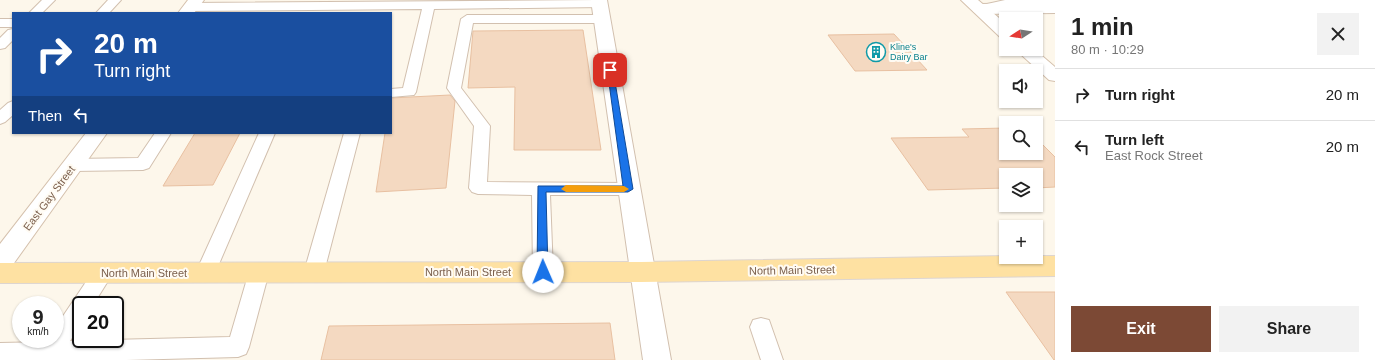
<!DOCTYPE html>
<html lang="en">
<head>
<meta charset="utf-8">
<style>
  :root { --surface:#fff; --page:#f2f2f2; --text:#222; --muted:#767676; --line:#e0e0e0; --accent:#7c4935 }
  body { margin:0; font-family:Helvetica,sans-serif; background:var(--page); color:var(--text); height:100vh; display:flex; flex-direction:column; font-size:15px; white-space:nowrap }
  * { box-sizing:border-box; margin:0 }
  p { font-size:13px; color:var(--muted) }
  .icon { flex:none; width:22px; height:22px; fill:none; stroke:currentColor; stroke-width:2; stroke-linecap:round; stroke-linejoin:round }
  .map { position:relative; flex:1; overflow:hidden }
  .panel { display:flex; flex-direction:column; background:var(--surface); width:320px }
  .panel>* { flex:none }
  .top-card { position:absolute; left:12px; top:12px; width:380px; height:122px; border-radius:0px; box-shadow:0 1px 3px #0004; background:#1a4fa0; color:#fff; overflow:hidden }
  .needle { width:26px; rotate:258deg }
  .tools { position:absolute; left:999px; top:12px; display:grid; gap:8px }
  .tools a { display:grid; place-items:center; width:44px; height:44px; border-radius:0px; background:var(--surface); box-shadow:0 1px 3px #0004; font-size:20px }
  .speed { position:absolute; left:12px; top:296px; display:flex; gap:8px; font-size:20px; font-weight:700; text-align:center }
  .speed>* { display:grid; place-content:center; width:52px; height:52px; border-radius:50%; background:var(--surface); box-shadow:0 1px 3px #0004; line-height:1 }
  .speed small { font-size:10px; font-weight:400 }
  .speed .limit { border:2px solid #111; border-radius:6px; background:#fff; color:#111 }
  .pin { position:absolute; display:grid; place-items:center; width:34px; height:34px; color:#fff; margin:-17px; border-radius:8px; box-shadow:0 2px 6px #0006 }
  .me { position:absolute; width:44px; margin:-22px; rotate:359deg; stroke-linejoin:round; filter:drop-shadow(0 0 3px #0008) }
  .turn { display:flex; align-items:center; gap:14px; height:84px; padding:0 16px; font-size:18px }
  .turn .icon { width:52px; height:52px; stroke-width:2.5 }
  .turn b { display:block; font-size:28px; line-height:34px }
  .then { display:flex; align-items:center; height:38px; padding:0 16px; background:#0003; gap:8px; font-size:15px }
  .round { display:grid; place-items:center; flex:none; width:42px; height:42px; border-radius:0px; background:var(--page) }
  .summary { display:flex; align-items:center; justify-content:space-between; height:68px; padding:0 16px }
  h1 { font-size:24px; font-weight:800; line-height:30px }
  .cta { display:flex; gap:8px; margin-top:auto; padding:8px 16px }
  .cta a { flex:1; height:46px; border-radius:0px; background:var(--accent); color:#fff; font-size:16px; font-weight:800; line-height:46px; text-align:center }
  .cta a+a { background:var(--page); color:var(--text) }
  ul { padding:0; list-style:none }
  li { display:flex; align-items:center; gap:12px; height:52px; padding:0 16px; border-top:1px solid var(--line) }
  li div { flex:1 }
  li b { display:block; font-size:15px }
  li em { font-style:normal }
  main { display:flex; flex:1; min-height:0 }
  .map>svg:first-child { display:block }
  .building { fill:#f4d9c1; stroke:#e8c0a1 }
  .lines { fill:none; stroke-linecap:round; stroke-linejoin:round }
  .lane-casing { stroke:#d2c0af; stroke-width:2 }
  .street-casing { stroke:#d2c0af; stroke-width:2 }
  .secondary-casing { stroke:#d5c1ad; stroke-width:2 }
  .primary-casing { stroke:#ddd5d0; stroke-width:2 }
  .lane { fill:#fff; fill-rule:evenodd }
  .street { fill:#fff; fill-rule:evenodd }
  .secondary { fill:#fff; fill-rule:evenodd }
  .primary { fill:#fee1a2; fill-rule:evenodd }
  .route { fill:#1a73e8; stroke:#114b97 }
  .slow { fill:#f59e0b }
  .labels { text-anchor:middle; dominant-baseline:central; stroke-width:4; stroke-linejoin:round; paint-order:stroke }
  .far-culture-label { font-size:9px; fill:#0d838f; stroke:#fffbf3; text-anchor:start }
  .street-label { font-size:11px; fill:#7b5f4c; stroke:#fffbf3 }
</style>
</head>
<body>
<main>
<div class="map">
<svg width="1055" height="360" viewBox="0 0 1055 360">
  <rect width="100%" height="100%" fill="#fdf7eb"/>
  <!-- building -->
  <path class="building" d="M 583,30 L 601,150 L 514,150 L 515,87 L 468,88 L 473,31 Z
    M 894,34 L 927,70 L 855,71 L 828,35 Z
    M 450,95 L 455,101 L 446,188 L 376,192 L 385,133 L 391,133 L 391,98 Z
    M 1006,128 L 1006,153 L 1036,153 L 1036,138 L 1055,157 L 1055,187 L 1036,188 L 1036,175 L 1006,175 L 1006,188 L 928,190 L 891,138 L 969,137 L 962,129 Z
    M 195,133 L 240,133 L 213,185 L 163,186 Z
    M 1006,292 L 1055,292 L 1055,360 L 1054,360 Z
    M 610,323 L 615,360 L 321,360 L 329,326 Z"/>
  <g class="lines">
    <!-- lane casing -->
    <g class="lane-casing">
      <path id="lane" d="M 42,0 L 55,0 L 42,13 L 29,13 Z
        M 108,0 L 121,0 L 109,13 L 96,13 Z
        M 600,0 L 606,4 L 604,7 L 434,9 L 416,92 L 414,95 L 391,97 L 391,89 L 403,88 L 422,9 L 190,11 L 184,7 L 190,3 Z
        M 1005,0 L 1055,0 L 1055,5 L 1012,6 L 982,13 L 976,9 L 978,6 Z
        M 467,15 L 602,15 L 608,19 L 602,23 L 473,23 L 461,88 L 490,126 L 487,182 L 628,183 L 634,185 L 637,189 L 634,193 L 628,195 L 550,195 L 553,272 L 550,278 L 543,280 L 536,278 L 533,272 L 532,195 L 478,194 L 472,192 L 469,188 L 474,126 L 447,88 L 461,19 Z
        M 0,19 L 13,19 L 13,27 L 0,27 Z
        M 13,29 L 13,40 L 5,48 L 0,49 L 0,38 L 8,30 Z
        M 13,101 L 13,115 L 5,122 L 0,124 L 0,110 L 8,103 Z
        M 155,133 L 171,133 L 149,168 L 143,170 L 73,171 L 67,169 L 65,165 L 67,161 L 73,159 L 138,158 Z
        M 259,133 L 275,133 L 213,278 L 206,280 L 199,278 L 196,272 Z
        M 344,133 L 360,133 L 324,272 L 321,278 L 314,280 L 307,278 L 304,272 Z
        M 259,264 L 266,266 L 269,272 L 249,347 L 246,354 L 238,357 L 126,360 L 0,360 L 0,343 L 46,342 L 48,339 L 55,339 L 55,328 L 96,267 L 103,265 L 110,267 L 113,273 L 93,305 L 81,305 L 81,324 L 70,341 L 230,337 L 249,272 L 252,266 Z
        M 761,318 L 769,320 L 783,360 L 761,360 L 750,327 L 753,320 Z"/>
    </g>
    <!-- street casing -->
    <g class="street-casing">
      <path id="street" d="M 591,0 L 607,0 L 671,360 L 643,360 Z
        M 1055,3 L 1055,13 L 980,14 L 974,12 L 972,9 L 974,6 L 980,4 Z"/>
    </g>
    <!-- secondary casing -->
    <g class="secondary-casing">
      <path id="secondary" d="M 188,0 L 204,0 L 194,13 L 178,13 Z
        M 961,0 L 978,0 L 1006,24 L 1006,38 L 1000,37 Z
        M 1015,49 L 1034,49 L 1055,67 L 1055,81 L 1049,80 Z
        M 86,133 L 107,133 L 9,270 L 0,273 L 0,244 Z"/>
    </g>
    <!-- primary casing -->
    <g class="primary-casing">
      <path id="primary" d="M 1006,256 L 1055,256 L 1055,276 L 641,282 L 0,283 L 0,263 L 641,262 Z"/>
    </g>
    <!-- lane -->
    <use href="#lane" class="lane"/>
    <!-- street -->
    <use href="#street" class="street"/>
    <!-- secondary -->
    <use href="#secondary" class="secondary"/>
    <!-- primary -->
    <use href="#primary" class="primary"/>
  </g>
  <!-- route -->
  <path class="route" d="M 607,68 L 613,70 L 633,189 L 628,192 L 546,192 L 548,272 L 543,276 L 537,272 L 538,186 L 623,186 Z"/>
  <!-- slow -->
  <path class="slow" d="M 566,185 L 624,186 L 629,189 L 624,192 L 566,192 L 561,189 Z"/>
  <!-- icons -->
  <defs>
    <g id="building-ring" transform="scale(1)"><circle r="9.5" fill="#fffbf3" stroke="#0f9aa8" stroke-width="1.5"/><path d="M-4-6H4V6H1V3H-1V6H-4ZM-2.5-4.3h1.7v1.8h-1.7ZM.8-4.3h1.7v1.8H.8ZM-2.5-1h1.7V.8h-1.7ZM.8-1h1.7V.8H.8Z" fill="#0f9aa8"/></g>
  </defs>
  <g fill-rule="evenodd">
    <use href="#building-ring" x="876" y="52"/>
  </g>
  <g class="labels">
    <!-- far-culture labels -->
    <g class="far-culture-label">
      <text x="890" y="47">Kline's<tspan x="890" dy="10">Dairy Bar</tspan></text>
    </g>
    <!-- street labels -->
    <g class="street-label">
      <text transform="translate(49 198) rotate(-53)">East Gay Street</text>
      <text transform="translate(792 270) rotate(-1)">North Main Street</text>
      <text x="468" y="272">North Main Street</text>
      <text x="144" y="273">North Main Street</text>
    </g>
  </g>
</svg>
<div class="tools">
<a><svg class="needle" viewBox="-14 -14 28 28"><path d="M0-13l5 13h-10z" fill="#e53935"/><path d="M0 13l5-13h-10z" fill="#767676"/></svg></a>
<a><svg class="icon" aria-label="sound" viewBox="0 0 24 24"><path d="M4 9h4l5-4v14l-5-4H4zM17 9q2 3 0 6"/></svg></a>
<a><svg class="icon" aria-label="search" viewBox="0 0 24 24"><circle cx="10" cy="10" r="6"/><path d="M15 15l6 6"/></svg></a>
<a><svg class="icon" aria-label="layers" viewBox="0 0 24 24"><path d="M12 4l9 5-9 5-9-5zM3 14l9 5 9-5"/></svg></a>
<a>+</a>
</div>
<div class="speed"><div>9<small>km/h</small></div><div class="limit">20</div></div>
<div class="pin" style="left:610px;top:70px;background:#d93025"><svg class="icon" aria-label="arrive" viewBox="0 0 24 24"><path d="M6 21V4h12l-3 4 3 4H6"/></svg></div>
<svg class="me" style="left:543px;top:272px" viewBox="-20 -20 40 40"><circle r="19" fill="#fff"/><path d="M0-13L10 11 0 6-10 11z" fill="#1a73e8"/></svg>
<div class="top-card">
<div class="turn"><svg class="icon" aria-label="right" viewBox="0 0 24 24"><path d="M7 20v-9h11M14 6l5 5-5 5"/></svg><div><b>20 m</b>Turn right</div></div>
<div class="then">Then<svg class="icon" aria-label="left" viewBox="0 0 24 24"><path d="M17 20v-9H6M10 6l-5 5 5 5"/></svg></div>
</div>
</div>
<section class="panel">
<div class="summary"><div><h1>1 min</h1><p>80 m · 10:29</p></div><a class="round"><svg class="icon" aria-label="close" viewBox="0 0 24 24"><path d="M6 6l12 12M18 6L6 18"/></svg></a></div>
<ul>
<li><svg class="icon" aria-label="right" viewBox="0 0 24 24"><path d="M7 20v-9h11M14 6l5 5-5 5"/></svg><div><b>Turn right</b></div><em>20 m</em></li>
<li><svg class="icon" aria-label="left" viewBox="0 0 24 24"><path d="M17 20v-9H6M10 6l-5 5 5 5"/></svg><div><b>Turn left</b><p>East Rock Street</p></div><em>20 m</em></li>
</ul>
<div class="cta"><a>Exit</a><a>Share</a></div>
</section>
</main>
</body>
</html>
